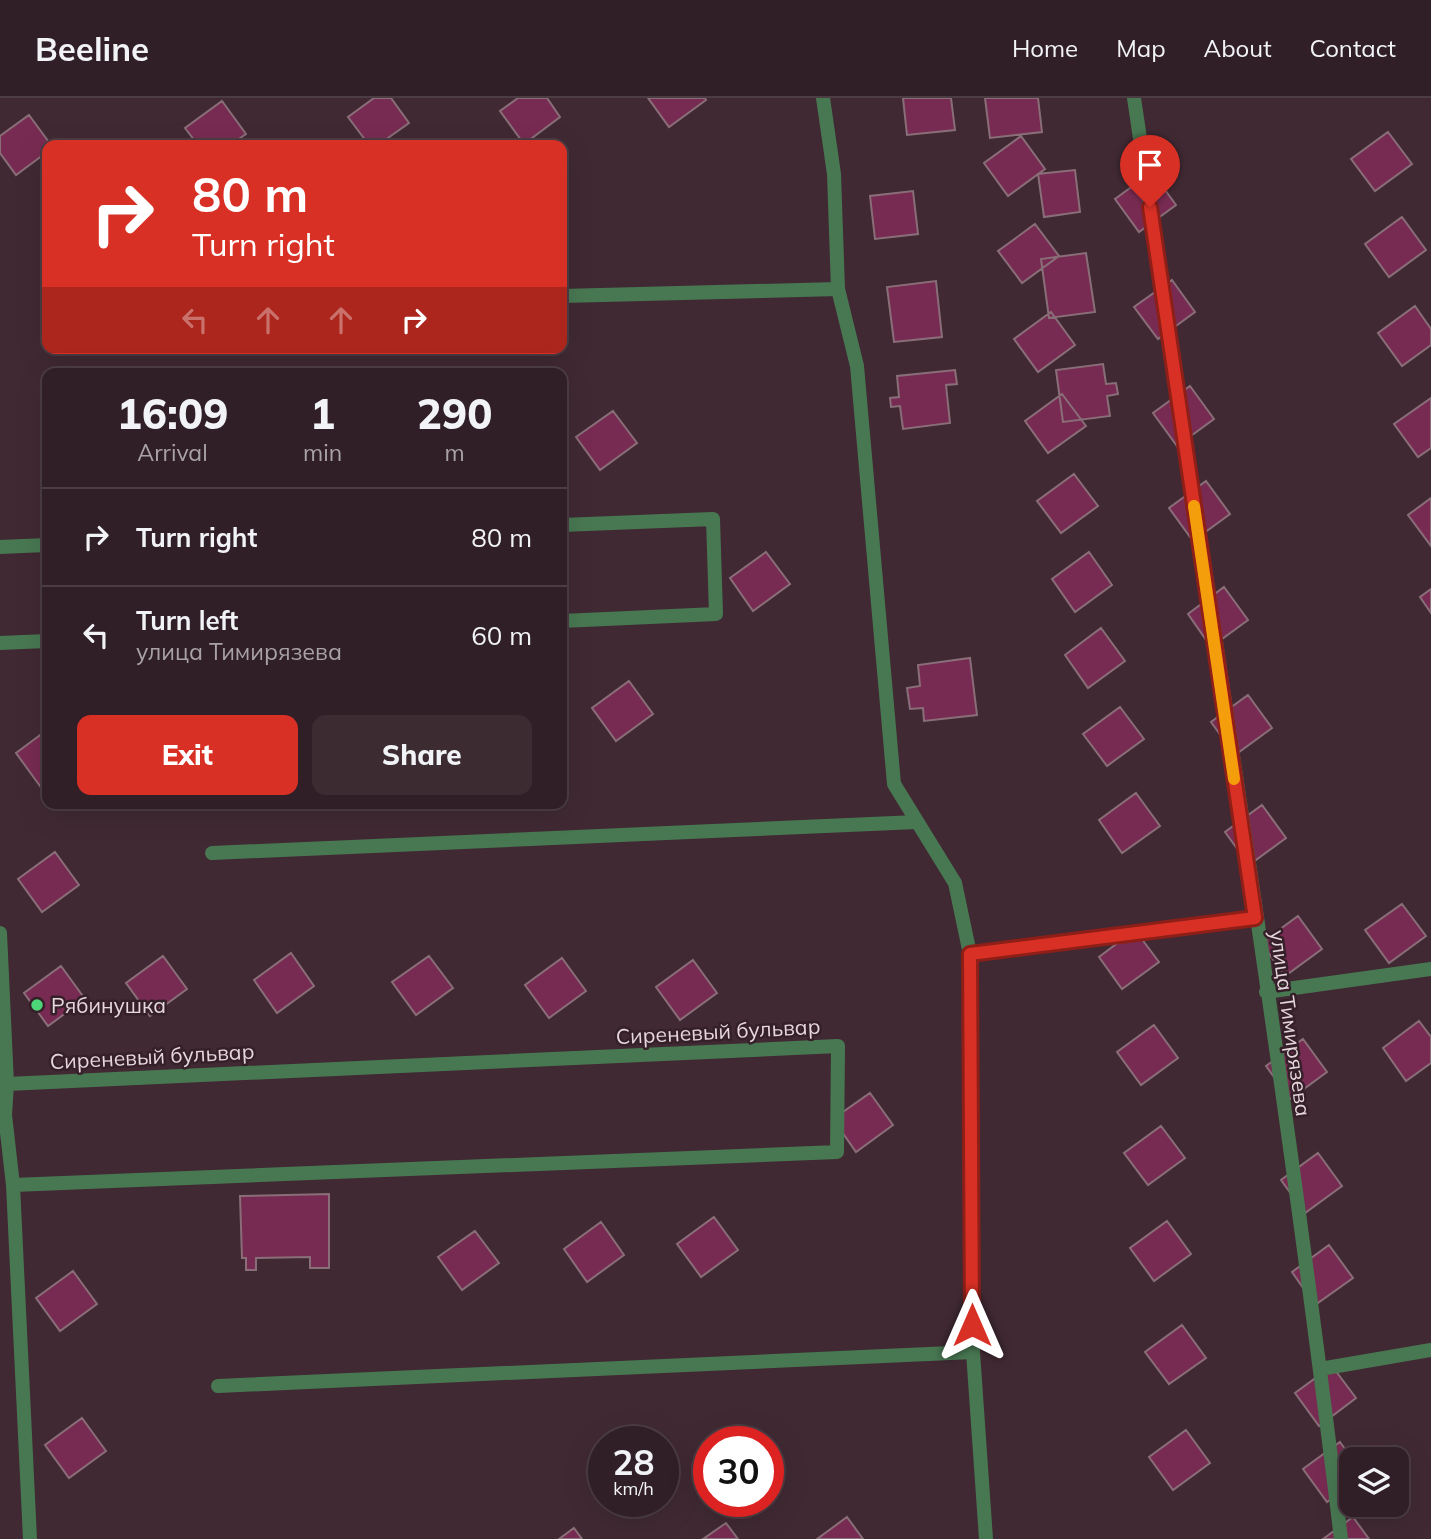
<!DOCTYPE html>
<html lang="en">
<head>
<meta charset="utf-8">
<style>
  :root { --surface:#301f26; --page:#3c2c32; --text:#f1f3f6; --muted:#a8a2a7; --line:#4b3d43; --accent:#d93025 }
  body { margin:0; font-family:Mulish,sans-serif; background:var(--page); color:var(--text); height:100vh; display:flex; flex-direction:column; font-size:26px; white-space:nowrap }
  * { box-sizing:border-box; margin:0 }
  p { font-size:23px; color:var(--muted) }
  .icon { flex:none; width:38px; height:38px; fill:none; stroke:currentColor; stroke-width:2; stroke-linecap:round; stroke-linejoin:round }
  .map { position:relative; flex:1; overflow:hidden }
  .sheet { position:absolute; left:42px; top:270px; width:525px; height:441px; display:flex; flex-direction:column; background:var(--surface); border-radius:14px; box-shadow:0 7px 28px #0002,0 0 0 2px var(--line) }
  .sheet>* { flex:none }
  .guide { position:absolute; left:42px; top:42px; width:525px; height:214px; border-radius:14px; box-shadow:0 7px 28px #0002,0 0 0 2px var(--line); background:#d93025; color:#fff; overflow:hidden }
  .buttons { position:absolute; left:1339px; top:1349px; display:grid; gap:14px }
  .buttons a { display:grid; place-items:center; width:70px; height:70px; border-radius:14px; background:var(--surface); box-shadow:0 7px 28px #0002,0 0 0 2px var(--line); font-size:35px }
  .speed { position:absolute; left:588px; top:1328px; display:flex; gap:14px; font-size:35px; font-weight:700; text-align:center }
  .speed>* { display:grid; place-content:center; width:91px; height:91px; border-radius:50%; background:var(--surface); box-shadow:0 7px 28px #0002,0 0 0 2px var(--line); line-height:1 }
  .speed small { font-size:18px; font-weight:400 }
  .speed .limit { border:10px solid #d22; background:#fff; color:#111 }
  .pin { position:absolute; display:grid; place-items:center; width:60px; height:60px; color:#fff; margin:-72px -30px; border-radius:50% 50% 50% 0; rotate:-45deg; box-shadow:0 0 7px #0007 }
  .pin .icon { rotate:45deg }
  .me { position:absolute; width:77px; margin:-38px; rotate:0deg; stroke-linejoin:round; filter:drop-shadow(0 0 5px #0008) }
  .turn { display:flex; align-items:center; gap:24px; height:147px; padding:0 35px; font-size:32px }
  .turn .icon { width:91px; height:91px; stroke-width:2.5 }
  .turn b { display:block; font-size:49px; line-height:60px }
  .lanes { display:flex; align-items:center; height:66px; padding:0 35px; background:#0003; justify-content:center; gap:35px; direction:ltr }
  .lanes .off { opacity:.35 }
  .eta { display:flex; justify-content:space-evenly; align-items:center; height:119px; text-align:center }
  .eta b { font-size:42px; font-weight:800; line-height:49px }
  .action { display:flex; gap:14px; margin-top:auto; padding:14px 35px }
  .action a { flex:1; height:80px; border-radius:14px; background:var(--accent); color:#fff; font-size:28px; font-weight:800; line-height:80px; text-align:center }
  .action a+a { background:var(--page); color:var(--text) }
  ul { padding:0; list-style:none }
  li { display:flex; align-items:center; gap:21px; height:98px; padding:0 35px; border-top:2px solid var(--line) }
  li div { flex:1 }
  li b { display:block; font-size:26px }
  li em { font-style:normal }
  header { display:flex; align-items:center; gap:42px; box-sizing:border-box; height:98px; padding:0 35px; background:var(--surface); border-bottom:2px solid var(--line) }
  header strong { font-size:33px }
  nav { display:flex; gap:38px; margin-inline-start:auto; font-size:24px }
  .map>svg:first-child { display:block }
  .building { fill:#782b52; stroke:#896e78; stroke-width:2 }
  .lines { fill:none; stroke-linecap:round; stroke-linejoin:round }
  .service { stroke:#487852; stroke-width:14 }
  .minor { stroke:#487852; stroke-width:14 }
  .route-casing { stroke:#8d1f18; stroke-width:18 }
  .route { stroke:#d93025; stroke-width:12 }
  .slow { stroke:#f59e0b; stroke-width:12 }
  .poi-dot { fill:#4cd677; stroke:#351f29; stroke-width:2.5 }
  .labels { text-anchor:middle; dominant-baseline:central; stroke-width:5; stroke-linejoin:round; paint-order:stroke }
  .poi-label { font-size:21px; fill:#e6d7dc; stroke:#351f29; text-anchor:start }
  .street-label { font-size:21px; fill:#e6d7dc; stroke:#351f29 }
</style>
</head>
<body>
<header>
<strong>Beeline</strong>
<nav><a>Home</a><a>Map</a><a>About</a><a>Contact</a></nav>
</header>
<div class="map">
<svg width="1431" height="1441" viewBox="0 0 1431 1441">
  <rect width="100%" height="100%" fill="#402933"/>
  <!-- building -->
  <path class="building" d="M 374,0 L 391,0 L 409,25 L 378,47 L 369,47 L 348,19 Z
    M 518,0 L 547,0 L 560,19 L 524,46 L 500,13 Z
    M 648,0 L 705,0 L 706,2 L 669,29 Z
    M 903,0 L 951,0 L 955,32 L 907,37 Z
    M 985,0 L 1038,0 L 1042,34 L 990,40 Z
    M 222,3 L 246,36 L 230,47 L 198,47 L 185,30 Z
    M 29,17 L 51,47 L 47,47 L 47,54 L 16,77 L 0,55 L 0,38 Z
    M 1388,34 L 1412,66 L 1375,93 L 1351,61 Z
    M 1021,38 L 1045,71 L 1008,98 L 984,65 Z
    M 1075,72 L 1080,114 L 1044,119 L 1038,76 Z
    M 1152,74 L 1176,107 L 1139,134 L 1115,101 Z
    M 913,93 L 918,136 L 875,141 L 870,98 Z
    M 1402,119 L 1426,152 L 1389,179 L 1365,146 Z
    M 1035,126 L 1059,158 L 1022,185 L 998,153 Z
    M 1086,155 L 1095,214 L 1049,220 L 1041,161 Z
    M 1172,182 L 1195,214 L 1158,241 L 1134,209 Z
    M 936,183 L 942,239 L 894,244 L 887,189 Z
    M 1415,208 L 1431,231 L 1431,247 L 1402,268 L 1378,235 Z
    M 1051,214 L 1075,247 L 1038,274 L 1014,241 Z
    M 1103,266 L 1106,286 L 1116,285 L 1118,296 L 1107,298 L 1110,318 L 1063,324 L 1056,272 Z
    M 955,272 L 957,286 L 946,287 L 950,325 L 903,331 L 900,308 L 891,309 L 890,300 L 899,299 L 897,278 Z
    M 1190,288 L 1214,321 L 1177,348 L 1153,315 Z
    M 1062,296 L 1086,328 L 1048,355 L 1025,323 Z
    M 1431,300 L 1431,350 L 1418,359 L 1394,326 Z
    M 613,313 L 637,345 L 600,372 L 576,339 Z
    M 1074,376 L 1098,408 L 1061,435 L 1037,403 Z
    M 1206,383 L 1230,416 L 1193,443 L 1169,410 Z
    M 1431,400 L 1431,448 L 1408,417 Z
    M 766,454 L 790,486 L 753,513 L 730,480 Z
    M 1089,454 L 1112,487 L 1075,514 L 1052,481 Z
    M 1224,489 L 1248,522 L 1211,549 L 1188,516 Z
    M 1431,491 L 1431,515 L 1420,499 Z
    M 1101,530 L 1125,563 L 1088,590 L 1065,557 Z
    M 970,560 L 977,617 L 924,623 L 923,610 L 910,611 L 907,590 L 920,588 L 918,567 Z
    M 629,583 L 653,616 L 616,643 L 592,610 Z
    M 1248,597 L 1272,630 L 1235,657 L 1211,624 Z
    M 1120,609 L 1144,641 L 1107,668 L 1083,636 Z
    M 47,632 L 47,682 L 40,688 L 16,655 Z
    M 1136,695 L 1160,728 L 1122,755 L 1099,722 Z
    M 1262,707 L 1286,740 L 1249,767 L 1225,734 Z
    M 55,754 L 79,787 L 42,814 L 18,781 Z
    M 1402,806 L 1426,838 L 1389,865 L 1365,832 Z
    M 1298,818 L 1322,851 L 1285,878 L 1261,845 Z
    M 1135,832 L 1159,864 L 1122,891 L 1099,859 Z
    M 291,855 L 314,888 L 277,915 L 254,882 Z
    M 163,858 L 187,891 L 150,918 L 126,885 Z
    M 429,858 L 453,890 L 416,917 L 392,884 Z
    M 562,860 L 586,893 L 549,920 L 525,887 Z
    M 693,862 L 717,895 L 680,922 L 656,889 Z
    M 61,868 L 85,901 L 48,928 L 24,895 Z
    M 1419,923 L 1431,939 L 1431,965 L 1406,983 L 1383,950 Z
    M 1154,927 L 1178,960 L 1141,987 L 1117,954 Z
    M 1303,941 L 1327,974 L 1290,1001 L 1266,968 Z
    M 870,995 L 893,1027 L 856,1054 L 833,1021 Z
    M 1161,1028 L 1185,1060 L 1148,1087 L 1124,1055 Z
    M 1318,1055 L 1342,1088 L 1305,1115 L 1281,1082 Z
    M 329,1096 L 329,1170 L 310,1170 L 310,1159 L 256,1160 L 256,1172 L 246,1172 L 246,1160 L 242,1160 L 240,1098 Z
    M 714,1119 L 738,1152 L 701,1179 L 677,1146 Z
    M 1167,1123 L 1191,1156 L 1154,1183 L 1130,1150 Z
    M 601,1124 L 624,1157 L 587,1184 L 564,1151 Z
    M 475,1133 L 499,1165 L 462,1192 L 438,1159 Z
    M 1329,1147 L 1353,1180 L 1315,1207 L 1292,1174 Z
    M 73,1173 L 97,1206 L 60,1233 L 36,1200 Z
    M 1182,1227 L 1206,1260 L 1169,1286 L 1145,1254 Z
    M 1332,1268 L 1356,1300 L 1319,1328 L 1295,1295 Z
    M 82,1320 L 106,1353 L 69,1380 L 45,1347 Z
    M 1186,1332 L 1210,1365 L 1173,1392 L 1149,1359 Z
    M 1340,1344 L 1353,1362 L 1351,1386 L 1327,1404 L 1303,1371 Z
    M 847,1419 L 863,1441 L 817,1441 Z
    M 1353,1419 L 1369,1441 L 1323,1441 Z
    M 726,1425 L 738,1441 L 703,1441 Z
    M 574,1430 L 582,1441 L 559,1441 Z"/>
  <g class="lines">
    <!-- service -->
    <path class="service" d="M 562,198 L 838,191
      M 212,755 L 917,724
      M 970,856 L 1255,820
      M 218,1288 L 973,1254"/>
    <!-- minor -->
    <path class="minor" d="M 823,0 L 834,76 L 838,191 L 857,268 L 894,686 L 955,785 L 970,856 L 973,1254 L 986,1441
      M 1134,0 C 1205,480 1283,959 1341,1441
      M 562,427 L 713,421 L 716,516 L 562,523
      M 0,449 L 47,447
      M 0,545 L 47,543
      M 0,835 L 7,986 L 5,1017 L 13,1087 L 30,1441
      M 1266,894 L 1431,871
      M 7,986 L 838,948 L 837,1054 L 13,1087
      M 1320,1271 L 1431,1252"/>
  </g>
  <g class="lines">
    <!-- route casing -->
    <g class="route-casing">
      <path id="route" d="M 972,1227 L 970,856 L 1255,820 L 1150,109"/>
    </g>
    <!-- route -->
    <use href="#route" class="route"/>
    <!-- slow -->
    <path class="slow" d="M 1194,408 L 1234,681"/>
  </g>
  <!-- markers -->
  <circle class="poi-dot" cx="37" cy="907" r="7"/>
  <g class="labels">
    <!-- poi labels -->
    <g class="poi-label">
      <text x="51" y="907">Рябинушка</text>
    </g>
    <!-- street labels -->
    <g class="street-label">
      <text transform="translate(1291 925) rotate(82)">улица Тимирязева</text>
      <text transform="translate(718 933) rotate(-3)">Сиреневый бульвар</text>
      <text transform="translate(152 958) rotate(-3)">Сиреневый бульвар</text>
    </g>
  </g>
</svg>
<div class="buttons">
<a><svg class="icon" aria-label="layers" viewBox="0 0 24 24"><path d="M12 4l9 5-9 5-9-5zM3 14l9 5 9-5"/></svg></a>
</div>
<div class="speed"><div>28<small>km/h</small></div><div class="limit">30</div></div>
<div class="pin" style="left:1150px;top:109px;background:#d93025"><svg class="icon" aria-label="arrive" viewBox="0 0 24 24"><path d="M6 21V4h12l-3 4 3 4H6"/></svg></div>
<svg class="me" style="left:972px;top:1227px" viewBox="-20 -20 40 40"><path d="M0-17L14 15 0 8-14 15z" fill="#d93025" stroke="#fff" stroke-width="4"/></svg>
<div class="guide">
<div class="turn"><svg class="icon" aria-label="right" viewBox="0 0 24 24"><path d="M7 20v-9h11M14 6l5 5-5 5"/></svg><div><b>80 m</b>Turn right</div></div>
<div class="lanes"><svg class="icon off" aria-label="left" viewBox="0 0 24 24"><path d="M17 20v-9H6M10 6l-5 5 5 5"/></svg><svg class="icon off" aria-label="ahead" viewBox="0 0 24 24"><path d="M12 20V5M6 11l6-6 6 6"/></svg><svg class="icon off" aria-label="ahead" viewBox="0 0 24 24"><path d="M12 20V5M6 11l6-6 6 6"/></svg><svg class="icon" aria-label="right" viewBox="0 0 24 24"><path d="M7 20v-9h11M14 6l5 5-5 5"/></svg></div>
</div>
<section class="sheet">
<div class="eta">
<div><b>16:09</b><p>Arrival</p></div>
<div><b>1</b><p>min</p></div>
<div><b>290</b><p>m</p></div>
</div>
<ul>
<li><svg class="icon" aria-label="right" viewBox="0 0 24 24"><path d="M7 20v-9h11M14 6l5 5-5 5"/></svg><div><b>Turn right</b></div><em>80 m</em></li>
<li><svg class="icon" aria-label="left" viewBox="0 0 24 24"><path d="M17 20v-9H6M10 6l-5 5 5 5"/></svg><div><b>Turn left</b><p>улица Тимирязева</p></div><em>60 m</em></li>
</ul>
<div class="action"><a>Exit</a><a>Share</a></div>
</section>
</div>
</body>
</html>
